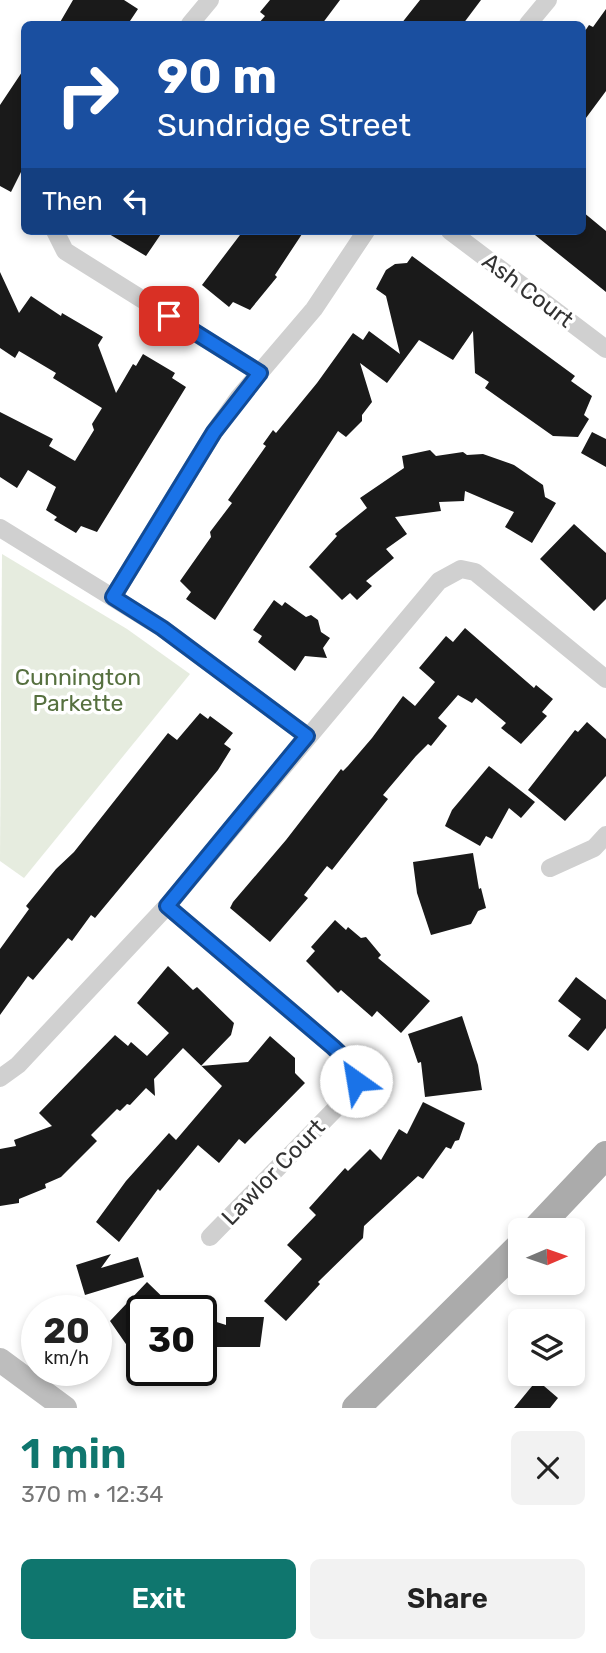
<!DOCTYPE html>
<html lang="en">
<head>
<meta charset="utf-8">
<style>
  :root { --surface:#fff; --page:#f2f2f2; --text:#222; --muted:#767676; --accent:#0f766e }
  body { margin:0; font-family:Rubik,sans-serif; background:var(--page); color:var(--text); height:100vh; display:flex; flex-direction:column; font-size:26px; white-space:nowrap }
  * { box-sizing:border-box; margin:0 }
  p { font-size:23px; color:var(--muted) }
  .icon { flex:none; width:38px; height:38px; fill:none; stroke:currentColor; stroke-width:2; stroke-linecap:round; stroke-linejoin:round }
  .map { position:relative; height:1408px; overflow:hidden }
  .panel { display:flex; flex-direction:column; background:var(--surface); flex:1 }
  .panel>* { flex:none }
  .banner { position:absolute; left:21px; top:21px; width:565px; height:214px; border-radius:10px; box-shadow:0 4px 10px #0003; background:#1a4fa0; color:#fff; overflow:hidden }
  .needle { width:46px; rotate:88deg }
  .buttons { position:absolute; left:508px; top:1218px; display:grid; gap:14px }
  .buttons a { display:grid; place-items:center; width:77px; height:77px; border-radius:10px; background:var(--surface); box-shadow:0 4px 10px #0003; font-size:35px }
  .speed { position:absolute; left:21px; top:1295px; display:flex; gap:14px; font-size:35px; font-weight:700; text-align:center }
  .speed>* { display:grid; place-content:center; width:91px; height:91px; border-radius:50%; background:var(--surface); box-shadow:0 4px 10px #0003; line-height:1 }
  .speed small { font-size:18px; font-weight:400 }
  .speed .limit { border:4px solid #111; border-radius:10px; background:#fff; color:#111 }
  .pin { position:absolute; display:grid; place-items:center; width:60px; height:60px; color:#fff; margin:-30px; border-radius:14px; box-shadow:0 4px 10px #0006 }
  .me { position:absolute; width:77px; margin:-38px; rotate:328deg; stroke-linejoin:round; filter:drop-shadow(0 0 5px #0008) }
  .turn { display:flex; align-items:center; gap:24px; height:147px; padding:0 21px; font-size:32px }
  .turn .icon { width:91px; height:91px; stroke-width:2.5 }
  .turn b { display:block; font-size:49px; line-height:60px }
  .then { display:flex; align-items:center; height:66px; padding:0 21px; background:#0003; gap:14px; font-size:26px }
  .round { display:grid; place-items:center; flex:none; width:74px; height:74px; border-radius:10px; background:var(--page) }
  .headline { display:flex; align-items:center; justify-content:space-between; height:119px; padding:0 21px }
  h1 { font-size:42px; font-weight:600; line-height:52px; color:var(--accent) }
  .cta { display:flex; gap:14px; margin-top:auto; padding:14px 21px }
  .cta a { flex:1; height:80px; border-radius:10px; background:var(--accent); color:#fff; font-size:28px; font-weight:600; line-height:80px; text-align:center }
  .cta a+a { background:var(--page); color:var(--text) }
  .map>svg:first-child { display:block }
  .green { fill:#e6ecdf }
  .building { fill:#1a1a1a }
  .lines { fill:none; stroke-linecap:round; stroke-linejoin:round }
  .minor { stroke:#d0d0d0; stroke-width:18 }
  .secondary { stroke:#bdbdbd; stroke-width:24 }
  .primary { stroke:#ababab; stroke-width:28 }
  .route-casing { stroke:#114b97; stroke-width:18 }
  .route { stroke:#1a73e8; stroke-width:12 }
  .labels { text-anchor:middle; dominant-baseline:central; stroke-width:7; stroke-linejoin:round; paint-order:stroke }
  .street-label { font-size:23px; fill:#333; stroke:#fff }
  .park-label { font-size:23px; fill:#56703f; stroke:#fff }
</style>
</head>
<body>
<div class="map">
<svg width="606" height="1408" viewBox="0 0 606 1408">
  <rect width="100%" height="100%" fill="#fff"/>
  <!-- green -->
  <path class="green" d="M 2,554 L 127,629 L 190,674 L 24,878 L 0,861 Z"/>
  <!-- building -->
  <path class="building" d="M 73,0 L 124,0 L 138,9 L 128,24 L 59,24 Z
    M 270,0 L 340,0 L 322,24 L 258,24 L 265,16 L 260,12 Z
    M 420,0 L 481,0 L 463,24 L 401,24 Z
    M 606,9 L 606,91 L 583,122 L 583,34 L 589,25 L 593,27 Z
    M 24,69 L 24,166 L 11,192 L 0,186 L 0,105 Z
    M 583,212 L 606,231 L 606,292 L 530,231 L 583,231 Z
    M 104,231 L 163,231 L 146,256 Z
    M 243,231 L 304,231 L 275,275 L 277,277 L 250,310 L 233,302 L 229,307 L 202,285 Z
    M 412,256 L 575,376 L 571,381 L 592,396 L 584,415 L 589,419 L 578,437 L 553,436 L 485,388 L 489,382 L 475,373 L 473,331 L 453,360 L 419,340 L 387,383 L 360,363 L 372,402 L 362,415 L 362,421 L 346,437 L 338,431 L 215,620 L 186,599 L 191,592 L 180,581 L 211,537 L 210,532 L 232,503 L 228,500 L 266,446 L 263,444 L 273,430 L 276,433 L 317,383 L 353,333 L 363,340 L 369,331 L 400,354 L 386,296 L 376,289 L 386,270 L 395,264 L 407,263 Z
    M 0,272 L 19,313 L 31,296 L 61,316 L 62,313 L 103,337 L 98,345 L 116,393 L 133,364 L 136,366 L 143,354 L 175,373 L 172,378 L 186,387 L 97,532 L 81,526 L 76,533 L 54,520 L 57,517 L 46,510 L 56,487 L 28,470 L 17,488 L 0,477 L 0,412 L 53,439 L 49,446 L 75,461 L 94,430 L 92,424 L 102,408 L 53,378 L 56,373 L 19,351 L 15,358 L 0,348 Z
    M 592,432 L 606,439 L 606,467 L 581,453 Z
    M 430,450 L 436,456 L 463,452 L 467,455 L 483,454 L 514,465 L 543,485 L 545,497 L 556,503 L 532,543 L 505,527 L 514,512 L 465,491 L 464,501 L 439,502 L 441,511 L 395,517 L 407,534 L 386,549 L 394,558 L 366,581 L 372,586 L 357,600 L 350,593 L 342,600 L 309,567 L 337,536 L 335,534 L 367,508 L 360,498 L 404,468 L 402,456 Z
    M 574,524 L 606,553 L 606,599 L 594,611 L 540,559 Z
    M 274,600 L 282,606 L 285,602 L 306,617 L 311,615 L 318,620 L 321,632 L 330,638 L 323,648 L 327,658 L 305,656 L 295,671 L 258,642 L 262,636 L 253,630 Z
    M 465,628 L 534,688 L 536,685 L 553,699 L 542,712 L 547,716 L 521,744 L 501,728 L 506,723 L 476,698 L 472,703 L 458,695 L 438,718 L 447,726 L 431,746 L 428,744 L 416,756 L 383,795 L 388,799 L 332,870 L 327,866 L 304,895 L 308,898 L 270,942 L 230,908 L 233,902 L 286,840 L 341,769 L 343,771 L 348,766 L 372,738 L 403,696 L 415,706 L 435,682 L 419,668 L 446,636 L 453,642 Z
    M 200,713 L 208,719 L 210,716 L 233,733 L 224,744 L 231,749 L 218,770 L 95,918 L 91,915 L 72,941 L 68,938 L 33,980 L 28,976 L 0,1015 L 0,949 L 29,909 L 26,906 L 56,869 L 74,852 L 168,733 L 177,740 Z
    M 587,722 L 606,739 L 606,776 L 565,821 L 528,790 L 575,730 L 578,732 Z
    M 489,766 L 535,802 L 521,818 L 509,808 L 492,839 L 486,836 L 480,846 L 445,826 L 452,810 Z
    M 473,853 L 479,889 L 481,888 L 486,908 L 478,911 L 471,924 L 431,935 L 417,893 L 413,862 Z
    M 335,920 L 346,930 L 348,927 L 361,938 L 366,937 L 381,955 L 378,958 L 430,1001 L 401,1033 L 377,1011 L 372,1017 L 341,990 L 338,993 L 306,961 L 315,951 L 311,947 Z
    M 168,966 L 193,990 L 197,987 L 234,1023 L 231,1035 L 201,1066 L 248,1062 L 270,1036 L 295,1058 L 295,1073 L 305,1083 L 245,1144 L 239,1139 L 219,1163 L 198,1145 L 160,1191 L 158,1189 L 119,1242 L 96,1222 L 126,1181 L 169,1133 L 176,1140 L 222,1086 L 183,1048 L 154,1079 L 155,1096 L 146,1088 L 130,1105 L 127,1104 L 120,1111 L 117,1109 L 91,1135 L 97,1141 L 61,1177 L 45,1184 L 46,1188 L 19,1199 L 19,1203 L 0,1206 L 0,1149 L 16,1146 L 14,1140 L 52,1126 L 39,1113 L 115,1035 L 128,1046 L 131,1042 L 147,1056 L 169,1033 L 137,1003 Z
    M 576,977 L 606,1000 L 606,1028 L 588,1051 L 568,1036 L 581,1019 L 558,1001 Z
    M 462,1016 L 478,1065 L 482,1090 L 425,1097 L 421,1062 L 418,1063 L 408,1034 Z
    M 423,1102 L 465,1123 L 459,1140 L 455,1141 L 451,1149 L 446,1147 L 423,1179 L 418,1176 L 364,1226 L 363,1238 L 318,1282 L 320,1284 L 286,1321 L 264,1301 L 302,1259 L 287,1245 L 316,1215 L 309,1208 L 345,1168 L 348,1171 L 370,1149 L 381,1160 L 399,1129 L 407,1134 Z
    M 111,1254 L 101,1268 L 138,1257 L 144,1277 L 85,1295 L 76,1265 Z
    M 147,1282 L 177,1311 L 142,1311 L 142,1332 L 128,1347 L 110,1321 Z
    M 201,1317 L 226,1325 L 226,1317 L 264,1317 L 260,1347 L 201,1347 Z
    M 537,1380 L 558,1398 L 550,1408 L 514,1408 Z"/>
  <g class="lines">
    <!-- minor -->
    <path class="minor" d="M 190,24 L 210,0
      M 528,24 L 548,0
      M 55,231 L 65,251 L 260,373
      M 450,231 L 606,349
      M 0,528 L 162,628 L 307,736
      M 113,597 L 214,432 L 239,397 L 314,309 L 366,231
      M 550,868 L 594,848 L 606,835
      M 167,906 L 333,1047 L 353,1066 L 356,1081 L 347,1097 L 210,1237
      M 0,1078 L 18,1065 L 167,906 L 439,581 L 461,569 L 475,572 L 606,679"/>
    <!-- secondary -->
    <path class="secondary" d="M 0,1360 L 65,1408"/>
    <!-- primary -->
    <path class="primary" d="M 535,1230 L 606,1155
      M 356,1408 L 520,1246"/>
  </g>
  <g class="lines">
    <!-- route casing -->
    <g class="route-casing">
      <path id="route" d="M 169,316 L 260,373 L 214,432 L 113,597 L 162,628 L 307,736 L 167,906 L 333,1047 L 353,1066 L 356,1081"/>
    </g>
    <!-- route -->
    <use href="#route" class="route"/>
  </g>
  <g class="labels">
    <!-- street labels -->
    <g class="street-label">
      <text transform="translate(528 290) rotate(37)">Ash Court</text>
      <text transform="translate(273 1172) rotate(-46)">Lawlor Court</text>
    </g>
    <!-- park labels -->
    <g class="park-label">
      <text x="78" y="677">Cunnington<tspan x="78" dy="26">Parkette</tspan></text>
    </g>
  </g>
</svg>
<div class="buttons">
<a><svg class="needle" viewBox="-14 -14 28 28"><path d="M0-13l5 13h-10z" fill="#e53935"/><path d="M0 13l5-13h-10z" fill="#767676"/></svg></a>
<a><svg class="icon" aria-label="layers" viewBox="0 0 24 24"><path d="M12 4l9 5-9 5-9-5zM3 14l9 5 9-5"/></svg></a>
</div>
<div class="speed"><div>20<small>km/h</small></div><div class="limit">30</div></div>
<div class="pin" style="left:169px;top:316px;background:#d93025"><svg class="icon" aria-label="arrive" viewBox="0 0 24 24"><path d="M6 21V4h12l-3 4 3 4H6"/></svg></div>
<svg class="me" style="left:356px;top:1081px" viewBox="-20 -20 40 40"><circle r="19" fill="#fff"/><path d="M0-13L10 11 0 6-10 11z" fill="#1a73e8"/></svg>
<div class="banner">
<div class="turn"><svg class="icon" aria-label="right" viewBox="0 0 24 24"><path d="M7 20v-9h11M14 6l5 5-5 5"/></svg><div><b>90 m</b>Sundridge Street</div></div>
<div class="then">Then<svg class="icon" aria-label="left" viewBox="0 0 24 24"><path d="M17 20v-9H6M10 6l-5 5 5 5"/></svg></div>
</div>
</div>
<section class="panel">
<div class="headline"><div><h1>1 min</h1><p>370 m · 12:34</p></div><a class="round"><svg class="icon" aria-label="close" viewBox="0 0 24 24"><path d="M6 6l12 12M18 6L6 18"/></svg></a></div>
<div class="cta"><a>Exit</a><a>Share</a></div>
</section>
</body>
</html>
